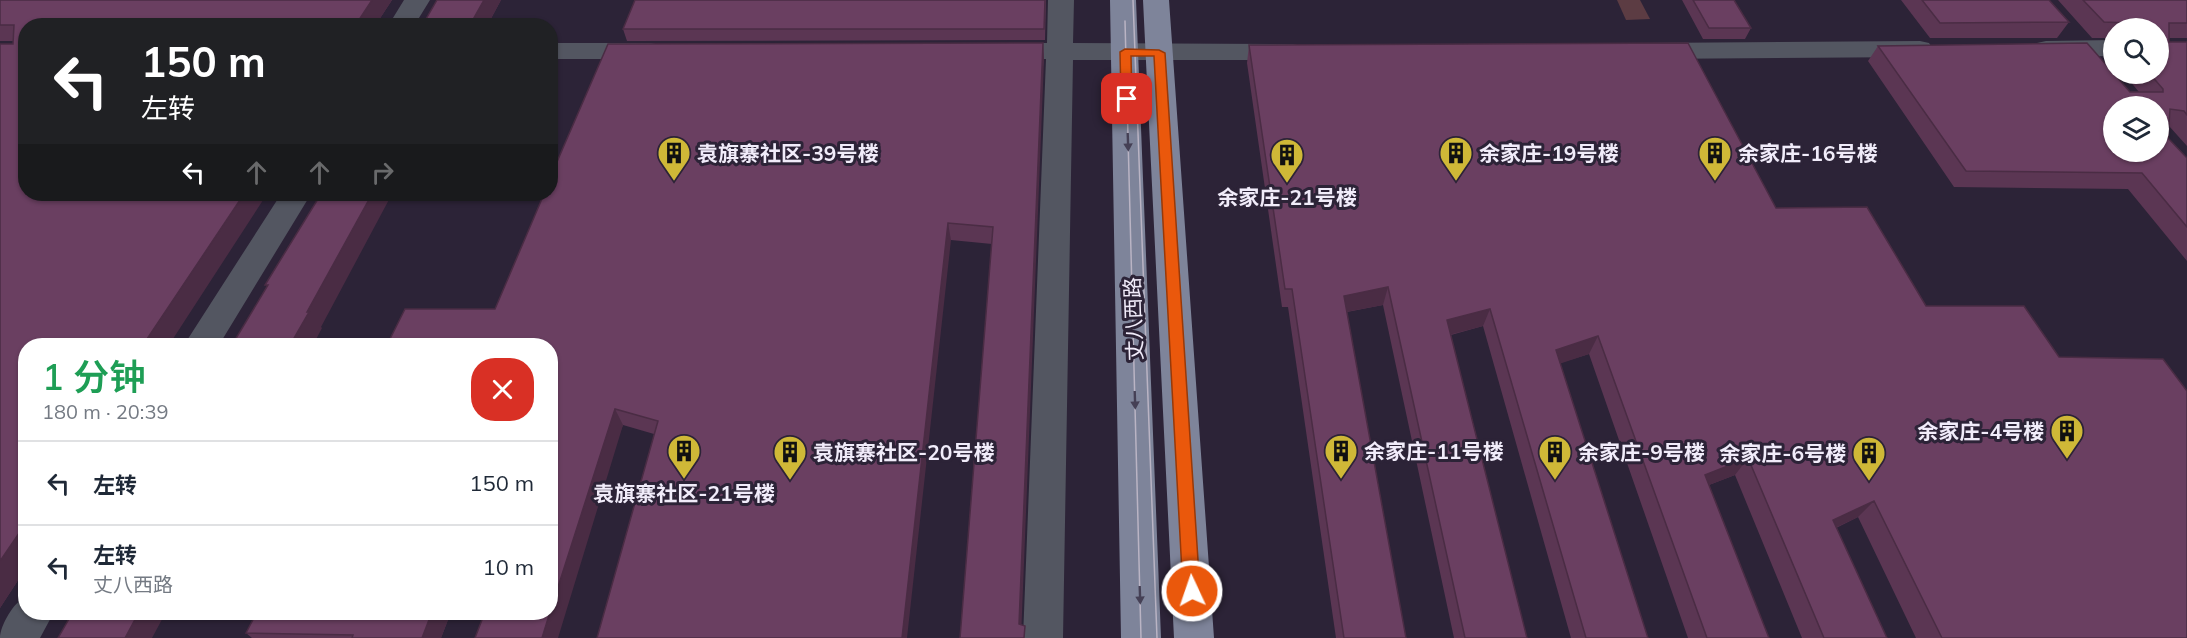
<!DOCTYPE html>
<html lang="zh">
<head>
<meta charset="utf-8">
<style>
  :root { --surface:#fff; --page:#f2f2f3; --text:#1f2937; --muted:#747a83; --line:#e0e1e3 }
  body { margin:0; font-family:Mulish,"Noto Sans SC",sans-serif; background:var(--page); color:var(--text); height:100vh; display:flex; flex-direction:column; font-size:22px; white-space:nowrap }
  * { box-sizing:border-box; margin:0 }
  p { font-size:20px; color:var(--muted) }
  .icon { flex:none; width:33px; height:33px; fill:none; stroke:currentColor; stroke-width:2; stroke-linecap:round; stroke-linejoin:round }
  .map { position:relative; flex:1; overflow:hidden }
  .drawer { position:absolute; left:18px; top:338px; width:540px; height:282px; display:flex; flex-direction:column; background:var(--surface); border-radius:24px; box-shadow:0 2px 4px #0004 }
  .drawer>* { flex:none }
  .top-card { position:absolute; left:18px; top:18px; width:540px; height:183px; border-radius:24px; box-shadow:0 2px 4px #0004; background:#202124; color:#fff; overflow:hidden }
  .fabs { position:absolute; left:2103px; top:18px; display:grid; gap:12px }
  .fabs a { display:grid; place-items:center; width:66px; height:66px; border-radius:50%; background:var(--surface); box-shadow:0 2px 4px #0004; font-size:30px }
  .pin { position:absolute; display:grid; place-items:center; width:51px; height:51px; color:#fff; margin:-26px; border-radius:12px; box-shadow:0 3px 9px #0006 }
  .me { position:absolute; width:66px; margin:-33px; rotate:357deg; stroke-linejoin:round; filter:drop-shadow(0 0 4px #0008) }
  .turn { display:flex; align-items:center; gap:21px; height:126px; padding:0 24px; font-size:27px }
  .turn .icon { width:78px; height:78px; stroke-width:2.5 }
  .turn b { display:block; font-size:42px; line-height:51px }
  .lanes { display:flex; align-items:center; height:57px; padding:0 24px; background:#0003; justify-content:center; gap:30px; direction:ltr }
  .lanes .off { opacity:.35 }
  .round { display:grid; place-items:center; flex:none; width:63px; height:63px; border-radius:24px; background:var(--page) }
  .headline { display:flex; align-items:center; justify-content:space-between; height:102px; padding:0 24px }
  h1 { font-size:36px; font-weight:600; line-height:45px; color:#1e9e55 }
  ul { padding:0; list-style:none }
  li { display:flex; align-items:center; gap:18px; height:84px; padding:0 24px; border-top:2px solid var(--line) }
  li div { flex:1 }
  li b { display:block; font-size:22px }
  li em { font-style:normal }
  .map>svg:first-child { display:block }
  .green { fill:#5c3c43 }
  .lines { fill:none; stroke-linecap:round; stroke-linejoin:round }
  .minor { fill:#535661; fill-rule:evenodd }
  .major { fill:#7e849a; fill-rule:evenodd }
  .tram { stroke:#bab4c4; stroke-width:1.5 }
  .wall { fill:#5b3653 }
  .shaded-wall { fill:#4a2c44 }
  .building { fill:#6a3f61; stroke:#4a2c44; stroke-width:1.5; fill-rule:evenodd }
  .oneway { fill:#454055 }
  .route { fill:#ea580c; stroke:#983908; stroke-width:1.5 }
  .labels { text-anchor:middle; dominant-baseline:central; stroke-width:6; stroke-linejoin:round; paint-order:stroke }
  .poi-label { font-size:21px; font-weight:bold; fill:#f1ecfa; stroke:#2c2337; text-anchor:start }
  .street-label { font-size:21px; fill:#f1ecfa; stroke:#2c2337 }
</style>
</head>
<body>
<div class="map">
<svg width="2187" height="638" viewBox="0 0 2187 638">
  <rect width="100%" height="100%" fill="#2c2337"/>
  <!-- green -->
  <path class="green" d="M 1617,0 L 1640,0 L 1650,19 L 1626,20 Z"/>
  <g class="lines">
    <!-- minor -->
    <path class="minor" d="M 404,0 L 430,0 L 414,26 L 388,26 Z
      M 1048,0 L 1074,0 L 1073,43 L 1293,44 L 1302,46 L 1306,52 L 1302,58 L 1293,60 L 1073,60 L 1063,638 L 1023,638 L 1046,59 L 999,59 L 990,57 L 986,51 L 990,45 L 999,43 L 1047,43 Z
      M 2114,40 L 2114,56 L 2046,57 L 2037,55 L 2033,49 L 2037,43 L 2046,41 Z
      M 1920,41 L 1929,43 L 1933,49 L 1929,55 L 1920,57 L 1647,59 L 1638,57 L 1634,51 L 1638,45 L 1647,43 Z
      M 550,43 L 651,43 L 660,45 L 664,51 L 660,57 L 651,59 L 550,59 Z
      M 281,194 L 311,194 L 219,345 L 184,345 Z
      M 26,597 L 26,612 L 54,612 L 40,638 L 0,638 C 0,626 14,601 26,597 Z"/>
    <!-- major -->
    <path class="major" d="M 1110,0 L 1136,0 L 1161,638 L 1121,638 Z
      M 1143,0 L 1169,0 L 1214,638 L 1174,638 Z"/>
    <!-- tram -->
    <path class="tram" d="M 1133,0 L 1157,638
      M 1125,21 L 1141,638"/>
  </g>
  <!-- wall -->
  <path class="wall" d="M 0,0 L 392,0 L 375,26 L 26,26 L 26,568 L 0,608 L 13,41 L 0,41 Z
    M 501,0 L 487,26 L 422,26 Z
    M 635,0 L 1046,0 L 1045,40 L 627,41 L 623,29 Z
    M 1682,0 L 1734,0 L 1751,28 L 1745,39 L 1703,39 Z
    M 1901,0 L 2049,0 L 2069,22 L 2057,38 L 1930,38 Z
    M 2058,0 L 2187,0 L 2187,38 L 2169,38 L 2169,42 L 2187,42 L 2187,146 L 2169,126 L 2168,138 L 2187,158 L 2187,261 L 2128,189 L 1954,187 L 1868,61 L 1878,46 L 2130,92 L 2139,92 L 2124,74 L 2158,74 L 2158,28 L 2114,28 L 2114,38 L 2092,38 Z
    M 1043,43 L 1044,60 L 960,638 L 992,244 L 951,240 L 654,434 L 623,425 L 550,612 L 495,309 Z
    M 1249,45 L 1776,208 L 1926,306 L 2187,638 L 1916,638 L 1858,517 L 1836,528 L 1887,638 L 1802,638 L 1735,475 L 1709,485 L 1769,638 L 1688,638 L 1589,354 L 1560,363 L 1648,638 L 1571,638 L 1483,326 L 1451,335 L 1527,638 L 1454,638 L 1383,305 L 1347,312 L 1406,638 L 1336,638 L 1288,307 L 1282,307 L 1247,63 Z
    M 2114,54 L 2114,62 L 2110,58 Z
    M 257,612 L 451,612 L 441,638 L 252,638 L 246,633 Z"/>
  <!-- shaded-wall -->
  <path class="shaded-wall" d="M 372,0 L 392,0 L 375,26 L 355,26 Z
    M 484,0 L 501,0 L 487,26 L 472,26 L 471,23 Z
    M 1043,43 L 1044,60 L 1021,638 L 1019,624 Z
    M 244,194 L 267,194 L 169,345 L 143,345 Z
    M 372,194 L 392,194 L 321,327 L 322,328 L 313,345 L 290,345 L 307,312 Z
    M 948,223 L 951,240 L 907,638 L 902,638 Z
    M 1388,287 L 1383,305 L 1340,313 L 1344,296 Z
    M 1490,309 L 1483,326 L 1441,337 L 1447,320 Z
    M 1598,336 L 1589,354 L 1547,368 L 1556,350 Z
    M 615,409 L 623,425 L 558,638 L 542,638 Z
    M 1748,458 L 1735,475 L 1693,491 L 1705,475 Z
    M 1874,501 L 1858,517 L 1818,536 L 1833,520 Z
    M 26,523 L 26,568 L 0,608 L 0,561 Z
    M 139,612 L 166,612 L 152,638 L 125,638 Z
    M 432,612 L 451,612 L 441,638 L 422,638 Z"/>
  <!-- building -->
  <path class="building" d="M 0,0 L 372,0 L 355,26 L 26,26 L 26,194 L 244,194 L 143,345 L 26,345 L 26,523 L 0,561 L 0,44 L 13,44 L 14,25 L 0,25 Z
    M 437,0 L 484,0 L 471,23 L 466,23 L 464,26 L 422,26 Z
    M 635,0 L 1045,0 L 1044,29 L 623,29 Z
    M 1693,0 L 1734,0 L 1751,28 L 1709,28 Z
    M 1922,0 L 2049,0 L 2069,22 L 1940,23 Z
    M 2083,0 L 2187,0 L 2187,23 L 2169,23 L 2169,42 L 2187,42 L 2187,115 L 2184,111 L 2170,109 L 2168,138 L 2187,158 L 2187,227 L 2142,173 L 1966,171 L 1878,46 L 2087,43 L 2130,92 L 2163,92 L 2163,89 L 2150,74 L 2158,74 L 2158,28 L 2128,28 L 2128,23 L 2104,22 ZM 2114,106 L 2158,106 L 2158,152 L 2114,152 Z
    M 1043,43 L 1019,624 L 1025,626 L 1024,638 L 960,638 L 993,227 L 948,223 L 902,638 L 597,638 L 658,421 L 615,409 L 550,612 L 550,345 L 387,345 L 405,309 L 495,309 L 544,194 L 550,194 L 550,178 L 608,44 Z
    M 1688,43 L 1776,208 L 1867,207 L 1926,306 L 2024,306 L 2059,357 L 2163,359 L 2187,391 L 2187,638 L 1942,638 L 1874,501 L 1833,520 L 1887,638 L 1824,638 L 1748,458 L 1705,475 L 1769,638 L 1707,638 L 1598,336 L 1556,350 L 1648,638 L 1586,638 L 1490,309 L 1447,320 L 1527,638 L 1465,638 L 1388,287 L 1344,296 L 1406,638 L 1344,638 L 1292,289 L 1285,289 L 1249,45 Z
    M 321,194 L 372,194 L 307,312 L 309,312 L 290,345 L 232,345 L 268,285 L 265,285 Z
    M 73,612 L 139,612 L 125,638 L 58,638 Z
    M 257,612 L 432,612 L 422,638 L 352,638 L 353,635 L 246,633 Z
    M 485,612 L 550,612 L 542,638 L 475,638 Z"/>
  <!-- one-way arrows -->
  <defs><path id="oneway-solid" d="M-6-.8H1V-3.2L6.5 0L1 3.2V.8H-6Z" transform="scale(1.5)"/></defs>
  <g class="oneway">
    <use href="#oneway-solid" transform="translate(1128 142) rotate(88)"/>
    <use href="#oneway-solid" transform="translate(1135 400) rotate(88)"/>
    <use href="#oneway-solid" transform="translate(1140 595) rotate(88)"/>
  </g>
  <!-- route -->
  <path class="route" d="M 1125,49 L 1159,50 L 1165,53 L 1200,591 L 1197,596 L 1192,599 L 1186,596 L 1183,591 L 1154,56 L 1131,56 L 1132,99 L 1127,103 L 1121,99 L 1120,52 Z"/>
  <!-- icons -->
  <defs>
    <g id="building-pin" transform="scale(1.725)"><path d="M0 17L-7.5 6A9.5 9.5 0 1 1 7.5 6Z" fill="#cfb837" stroke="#2c2337"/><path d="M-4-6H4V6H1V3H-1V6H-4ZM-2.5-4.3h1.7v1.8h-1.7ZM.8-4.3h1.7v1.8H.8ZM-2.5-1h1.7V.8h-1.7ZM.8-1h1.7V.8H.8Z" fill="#111"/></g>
  </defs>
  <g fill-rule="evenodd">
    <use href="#building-pin" x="674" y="153"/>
    <use href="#building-pin" x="1456" y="153"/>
    <use href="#building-pin" x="1715" y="153"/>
    <use href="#building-pin" x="1287" y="155"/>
    <use href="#building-pin" x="2067" y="431"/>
    <use href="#building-pin" x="684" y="451"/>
    <use href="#building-pin" x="1341" y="451"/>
    <use href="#building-pin" x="790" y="452"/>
    <use href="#building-pin" x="1555" y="452"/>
    <use href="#building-pin" x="1869" y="453"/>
  </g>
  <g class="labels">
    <!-- poi labels -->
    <g class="poi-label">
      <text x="697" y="153">袁旗寨社区-39号楼</text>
      <text x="1479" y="153">余家庄-19号楼</text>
      <text x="1738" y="153">余家庄-16号楼</text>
      <text x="1287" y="197" text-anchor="middle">余家庄-21号楼</text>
      <text x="2044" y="431" text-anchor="end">余家庄-4号楼</text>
      <text x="1364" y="451">余家庄-11号楼</text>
      <text x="813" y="452">袁旗寨社区-20号楼</text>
      <text x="1578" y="452">余家庄-9号楼</text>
      <text x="1846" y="453" text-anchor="end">余家庄-6号楼</text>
      <text x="684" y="493" text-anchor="middle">袁旗寨社区-21号楼</text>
    </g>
    <!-- street labels -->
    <g class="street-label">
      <text transform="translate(1133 319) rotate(-92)">丈八西路</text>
    </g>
  </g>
</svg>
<div class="fabs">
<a><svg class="icon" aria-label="search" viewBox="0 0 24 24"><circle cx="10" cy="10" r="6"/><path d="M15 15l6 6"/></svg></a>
<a><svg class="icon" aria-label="layers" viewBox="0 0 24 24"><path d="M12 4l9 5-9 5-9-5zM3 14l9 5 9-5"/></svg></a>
</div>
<div class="pin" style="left:1127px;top:99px;background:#d93025"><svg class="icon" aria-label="arrive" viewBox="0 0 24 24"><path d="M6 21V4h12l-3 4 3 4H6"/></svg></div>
<svg class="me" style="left:1192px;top:591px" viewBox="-20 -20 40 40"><circle r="17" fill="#ea580c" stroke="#fff" stroke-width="3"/><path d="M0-11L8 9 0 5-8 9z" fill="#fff"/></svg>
<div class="top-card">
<div class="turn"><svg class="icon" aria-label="left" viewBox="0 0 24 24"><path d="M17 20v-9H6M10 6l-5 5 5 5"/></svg><div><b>150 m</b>左转</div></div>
<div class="lanes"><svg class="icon" aria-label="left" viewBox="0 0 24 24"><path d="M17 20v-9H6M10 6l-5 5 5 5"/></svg><svg class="icon off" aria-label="ahead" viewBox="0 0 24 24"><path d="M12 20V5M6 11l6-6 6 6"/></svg><svg class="icon off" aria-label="ahead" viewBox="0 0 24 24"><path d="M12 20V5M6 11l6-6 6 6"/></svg><svg class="icon off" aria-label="right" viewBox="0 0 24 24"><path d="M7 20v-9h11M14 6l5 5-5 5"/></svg></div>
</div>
<section class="drawer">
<div class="headline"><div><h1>1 分钟</h1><p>180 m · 20:39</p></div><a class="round" style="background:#d93025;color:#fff"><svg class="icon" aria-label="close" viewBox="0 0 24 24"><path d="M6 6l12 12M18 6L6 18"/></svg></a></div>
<ul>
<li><svg class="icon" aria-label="left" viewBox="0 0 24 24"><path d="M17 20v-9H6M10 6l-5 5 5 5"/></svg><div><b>左转</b></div><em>150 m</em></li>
<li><svg class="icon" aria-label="left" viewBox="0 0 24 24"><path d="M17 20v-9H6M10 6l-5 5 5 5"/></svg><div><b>左转</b><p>丈八西路</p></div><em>10 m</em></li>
</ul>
</section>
</div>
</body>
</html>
